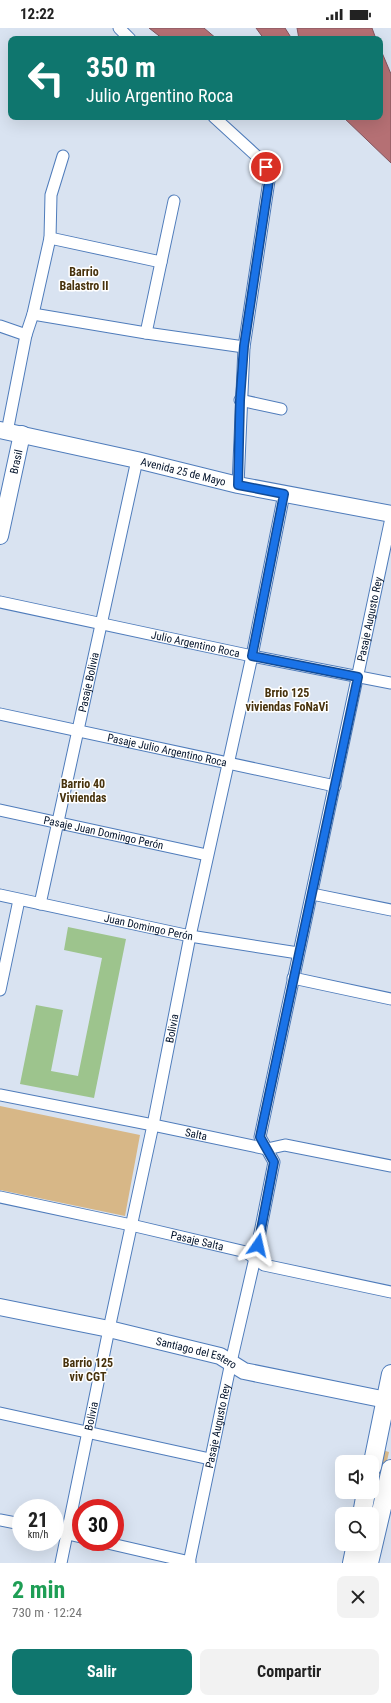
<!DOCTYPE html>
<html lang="es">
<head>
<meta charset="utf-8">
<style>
  :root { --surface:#fff; --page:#f2f2f2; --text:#222; --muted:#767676; --accent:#0f766e }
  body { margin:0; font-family:"Roboto Condensed",sans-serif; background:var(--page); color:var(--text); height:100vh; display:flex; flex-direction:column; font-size:15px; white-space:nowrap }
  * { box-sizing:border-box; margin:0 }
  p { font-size:13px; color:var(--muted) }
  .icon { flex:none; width:22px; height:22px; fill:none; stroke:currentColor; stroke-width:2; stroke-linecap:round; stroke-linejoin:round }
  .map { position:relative; height:1535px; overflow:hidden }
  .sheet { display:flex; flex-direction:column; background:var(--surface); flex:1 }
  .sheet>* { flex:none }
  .guide { position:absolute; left:8px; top:8px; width:375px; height:84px; border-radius:8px; box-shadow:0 4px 16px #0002; background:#0f766e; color:#fff; overflow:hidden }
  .fabs { position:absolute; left:335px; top:1427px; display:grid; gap:8px }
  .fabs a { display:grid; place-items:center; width:44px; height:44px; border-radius:8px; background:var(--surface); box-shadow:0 4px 16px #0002; font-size:20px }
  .speed { position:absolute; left:12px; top:1471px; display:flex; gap:8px; font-size:20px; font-weight:700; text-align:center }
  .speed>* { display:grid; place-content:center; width:52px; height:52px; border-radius:50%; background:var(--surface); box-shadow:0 4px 16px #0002; line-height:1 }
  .speed small { font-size:10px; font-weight:400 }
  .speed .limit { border:6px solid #d22; background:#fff; color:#111 }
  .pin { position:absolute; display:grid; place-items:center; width:34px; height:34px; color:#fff; margin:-17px; border:2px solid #fff; border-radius:50%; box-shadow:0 1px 4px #0007 }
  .me { position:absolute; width:44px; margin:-22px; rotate:11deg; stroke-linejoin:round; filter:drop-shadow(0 0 3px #0008) }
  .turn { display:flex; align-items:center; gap:14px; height:84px; padding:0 12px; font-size:18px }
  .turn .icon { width:52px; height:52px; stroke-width:2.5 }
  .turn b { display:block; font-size:28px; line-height:34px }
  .round { display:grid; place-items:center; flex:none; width:42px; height:42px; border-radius:8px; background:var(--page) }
  .overview { display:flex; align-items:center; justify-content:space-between; height:68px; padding:0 12px }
  h1 { font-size:24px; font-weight:700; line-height:30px; color:#1e9e55 }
  .button { display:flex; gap:8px; margin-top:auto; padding:8px 12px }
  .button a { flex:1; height:46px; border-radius:8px; background:var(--accent); color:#fff; font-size:16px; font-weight:700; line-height:46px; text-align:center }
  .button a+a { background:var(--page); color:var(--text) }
  .status { display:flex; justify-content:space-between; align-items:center; height:28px; padding:0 20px; background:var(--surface); direction:ltr }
  .status svg { height:11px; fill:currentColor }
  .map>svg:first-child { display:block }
  .green { fill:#d7b787 }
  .water { fill:#b57074; stroke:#80545e }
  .building { fill:#9dc48d }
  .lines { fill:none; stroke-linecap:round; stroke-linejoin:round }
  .street-casing { stroke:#4f7cbb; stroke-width:13 }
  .secondary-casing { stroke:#4f7cbb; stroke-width:18 }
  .primary-casing { stroke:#4f7cbb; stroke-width:20 }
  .street { stroke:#fff; stroke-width:11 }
  .secondary { stroke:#fff; stroke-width:16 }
  .primary { stroke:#fff; stroke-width:18 }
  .route-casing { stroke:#114b97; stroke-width:10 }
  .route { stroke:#1a73e8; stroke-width:7 }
  .labels { text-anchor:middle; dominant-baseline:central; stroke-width:3; stroke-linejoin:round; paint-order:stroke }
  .street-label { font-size:11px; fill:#03132b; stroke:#fff }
  .neighbourhood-label { font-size:12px; font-weight:bold; fill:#47320c; stroke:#fff }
</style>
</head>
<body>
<div class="status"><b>12:22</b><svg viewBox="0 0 49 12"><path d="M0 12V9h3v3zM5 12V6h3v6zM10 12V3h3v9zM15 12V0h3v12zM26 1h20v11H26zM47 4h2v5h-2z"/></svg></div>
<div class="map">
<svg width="391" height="1535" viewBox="0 0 391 1535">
  <rect width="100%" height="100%" fill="#d9e3f1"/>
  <!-- green -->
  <path class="green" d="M 0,1078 L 140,1107 L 125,1188 L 0,1162 Z
    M 382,1422 L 389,1424 L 372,1501 L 372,1486 L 368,1486 Z"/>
  <!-- water -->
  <path class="water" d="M 149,0 L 204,0 L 217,11 L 163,11 Z
    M 256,0 L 285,0 L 292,11 L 264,11 Z
    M 297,0 L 372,0 L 376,11 L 299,11 Z
    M 380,20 L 391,46 L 391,135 L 343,89 L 380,89 Z"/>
  <!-- building -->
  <path class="building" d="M 68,899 L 126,911 L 94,1070 L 20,1056 L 36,977 L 63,982 L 51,1043 L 78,1048 L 102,930 L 64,922 Z"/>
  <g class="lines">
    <!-- street casing -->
    <g class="street-casing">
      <g id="street">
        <path d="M 119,0 L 130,11"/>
        <path d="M 214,89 L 261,132 L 270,146 L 244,319 L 238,457"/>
        <path d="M 50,210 L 161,234"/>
        <path d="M 33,286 L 146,305 L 244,319"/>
        <path d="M 0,298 L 26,307"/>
        <path d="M 146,305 L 174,173"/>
        <path d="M 240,372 L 281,381"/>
        <path d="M 7,404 L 26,307 L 33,286 L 50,210 L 51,167 L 63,128"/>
        <path id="s1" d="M 0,574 L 252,628 L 391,655"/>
        <path id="s2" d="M 0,686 L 335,758"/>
        <path id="s3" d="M 0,782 L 207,827"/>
        <path d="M 312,866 L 391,882"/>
        <path id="s4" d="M 0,867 L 190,908 L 298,925"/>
        <path id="s5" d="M 40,876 L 137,432"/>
        <path d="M 293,950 L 391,971"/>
        <path d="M 0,962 L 19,872"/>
        <path id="s6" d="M 0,1067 L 153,1097 L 267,1121 L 285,1117 L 391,1138"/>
        <path id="s7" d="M 0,1169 L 131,1197 L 246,1224 L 264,1237 L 391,1264"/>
        <path d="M 0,1385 L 210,1431"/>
        <path d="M 0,1492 L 21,1496"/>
        <path d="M 55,1503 L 81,1509"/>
        <path d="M 103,1514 L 190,1534"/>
        <path id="s8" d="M 61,1535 L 109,1301 L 153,1097 L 190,908 L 252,628 L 284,466"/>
        <path id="s9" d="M 189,1535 L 231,1334 L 255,1230 L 274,1134 L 260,1109 L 391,490"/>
      </g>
    </g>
    <!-- secondary casing -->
    <g class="secondary-casing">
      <g id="secondary">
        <path id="s10" d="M 0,402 L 137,432 L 238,457 L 391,486"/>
        <path id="s11" d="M 0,508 L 22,406"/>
        <path id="s12" d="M 0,1279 L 109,1301 L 220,1328 L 244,1343 L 391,1373"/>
      </g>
    </g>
    <!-- primary casing -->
    <g class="primary-casing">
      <path id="primary" d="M 372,1439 L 391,1346
        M 362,1486 L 366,1464
        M 352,1535 L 356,1516
        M 369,1535 L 391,1441"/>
    </g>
    <!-- street -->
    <use href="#street" class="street"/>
    <!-- secondary -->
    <use href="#secondary" class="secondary"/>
    <!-- primary -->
    <use href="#primary" class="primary"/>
  </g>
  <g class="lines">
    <!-- route casing -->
    <g class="route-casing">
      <path id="route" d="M 258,1217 L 274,1134 L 260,1109 L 358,649 L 252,628 L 284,466 L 238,457 L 240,372 L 244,318 L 270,146 L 266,139"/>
    </g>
    <!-- route -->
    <use href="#route" class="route"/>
  </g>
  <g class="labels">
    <!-- street labels -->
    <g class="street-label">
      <text stroke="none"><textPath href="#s11" startOffset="76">Brasil</textPath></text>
      <text stroke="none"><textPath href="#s10" startOffset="188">Avenida 25 de Mayo</textPath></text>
      <text stroke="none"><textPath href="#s9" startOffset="968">Pasaje Augusto Rey</textPath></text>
      <text stroke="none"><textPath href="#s1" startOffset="200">Julio Argentino Roca</textPath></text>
      <text stroke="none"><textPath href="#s5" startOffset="227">Pasaje Bolivia</textPath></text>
      <text stroke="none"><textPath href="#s2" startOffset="171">Pasaje Julio Argentino Roca</textPath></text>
      <text stroke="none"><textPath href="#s3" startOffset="106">Pasaje Juan Domingo Perón</textPath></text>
      <text stroke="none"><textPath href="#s4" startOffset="152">Juan Domingo Perón</textPath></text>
      <text stroke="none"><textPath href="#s8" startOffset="546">Bolivia</textPath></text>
      <text stroke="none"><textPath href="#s6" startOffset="200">Salta</textPath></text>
      <text stroke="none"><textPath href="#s7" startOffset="202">Pasaje Salta</textPath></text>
      <text stroke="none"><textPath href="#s12" startOffset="202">Santiago del Estero</textPath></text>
      <text stroke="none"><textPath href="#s8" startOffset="150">Bolivia</textPath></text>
      <text stroke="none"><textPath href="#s9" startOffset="140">Pasaje Augusto Rey</textPath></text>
    </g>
    <!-- neighbourhood labels -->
    <g class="neighbourhood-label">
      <text x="84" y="244">Barrio<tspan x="84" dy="14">Balastro II</tspan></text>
      <text x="287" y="665">Brrio 125<tspan x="287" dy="14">viviendas FoNaVi</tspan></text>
      <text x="83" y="756">Barrio 40<tspan x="83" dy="14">Viviendas</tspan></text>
      <text x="88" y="1335">Barrio 125<tspan x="88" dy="14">viv CGT</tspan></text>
    </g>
  </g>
</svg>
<div class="fabs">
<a><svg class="icon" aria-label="sound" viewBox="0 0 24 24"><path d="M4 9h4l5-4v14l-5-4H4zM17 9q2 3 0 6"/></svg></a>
<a><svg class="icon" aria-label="search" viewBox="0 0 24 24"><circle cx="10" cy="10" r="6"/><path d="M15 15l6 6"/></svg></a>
</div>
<div class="speed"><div>21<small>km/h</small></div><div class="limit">30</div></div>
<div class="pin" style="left:266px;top:139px;background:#d93025"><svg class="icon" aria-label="arrive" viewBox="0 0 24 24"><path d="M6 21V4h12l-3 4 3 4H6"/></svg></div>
<svg class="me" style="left:258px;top:1217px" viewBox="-20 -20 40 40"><path d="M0-17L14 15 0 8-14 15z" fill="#1a73e8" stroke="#fff" stroke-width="4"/></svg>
<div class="guide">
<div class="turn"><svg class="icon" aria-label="left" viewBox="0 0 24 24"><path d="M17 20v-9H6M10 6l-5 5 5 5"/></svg><div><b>350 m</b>Julio Argentino Roca</div></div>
</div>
</div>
<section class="sheet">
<div class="overview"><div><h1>2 min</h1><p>730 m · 12:24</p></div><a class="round"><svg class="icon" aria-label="close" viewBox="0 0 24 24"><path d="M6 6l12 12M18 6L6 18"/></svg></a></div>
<div class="button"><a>Salir</a><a>Compartir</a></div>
</section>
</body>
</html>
